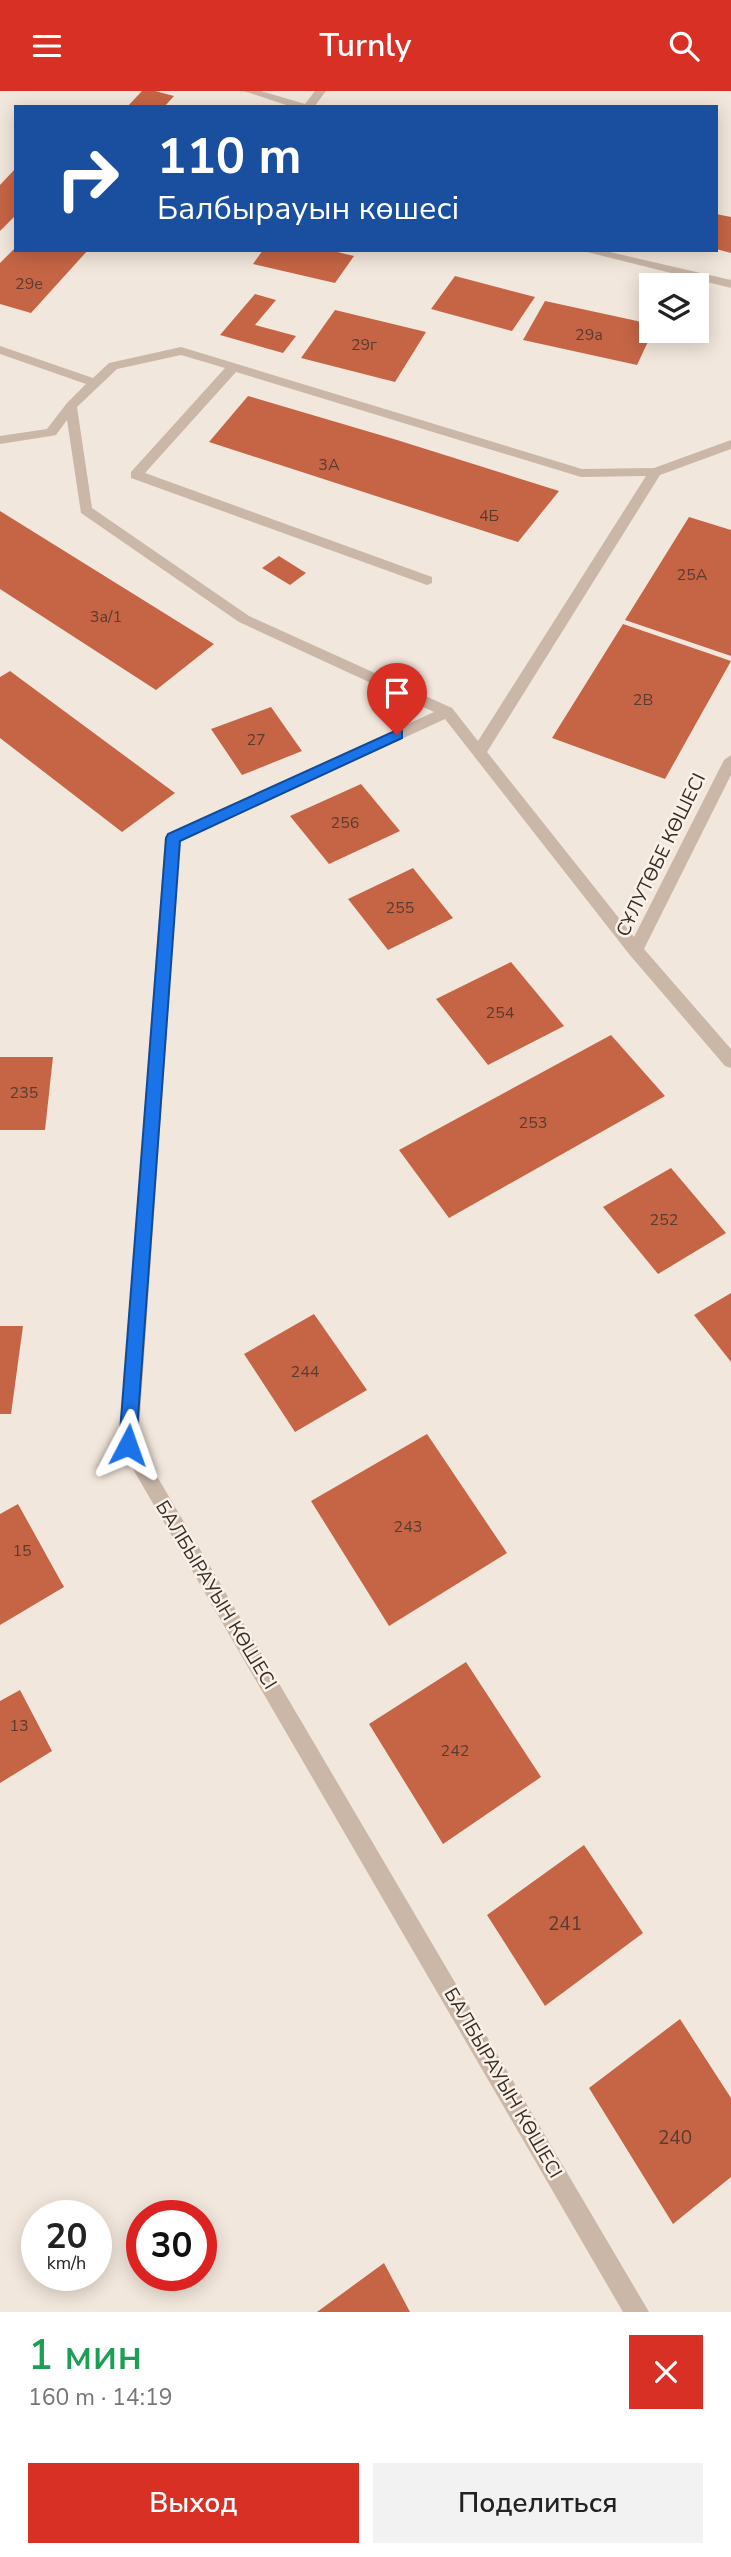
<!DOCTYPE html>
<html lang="ru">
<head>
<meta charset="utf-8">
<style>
  :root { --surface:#fff; --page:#f2f2f2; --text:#222; --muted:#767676; --accent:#d93025 }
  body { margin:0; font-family:"Nunito Sans",sans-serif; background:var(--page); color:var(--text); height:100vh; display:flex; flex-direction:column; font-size:26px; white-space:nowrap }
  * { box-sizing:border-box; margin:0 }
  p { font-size:23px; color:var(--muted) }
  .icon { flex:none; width:38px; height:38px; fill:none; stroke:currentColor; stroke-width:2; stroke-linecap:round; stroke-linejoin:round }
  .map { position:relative; height:2221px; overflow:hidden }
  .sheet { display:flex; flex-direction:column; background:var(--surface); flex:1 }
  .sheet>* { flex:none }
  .guide { position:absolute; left:14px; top:14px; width:704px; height:147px; border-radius:0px; box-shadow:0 4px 18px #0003; background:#1a4fa0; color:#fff; overflow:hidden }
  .tools { position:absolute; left:639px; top:182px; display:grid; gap:14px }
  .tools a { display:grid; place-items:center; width:70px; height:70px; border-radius:0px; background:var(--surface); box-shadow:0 4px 18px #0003; font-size:35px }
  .speed { position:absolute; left:21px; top:2109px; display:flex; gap:14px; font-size:35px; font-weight:700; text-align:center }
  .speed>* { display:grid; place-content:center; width:91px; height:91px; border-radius:50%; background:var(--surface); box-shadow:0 4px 18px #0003; line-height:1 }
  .speed small { font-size:18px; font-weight:400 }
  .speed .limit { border:10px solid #d22; background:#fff; color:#111 }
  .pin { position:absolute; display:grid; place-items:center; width:60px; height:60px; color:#fff; margin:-72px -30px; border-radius:50% 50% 50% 0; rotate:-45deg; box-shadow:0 0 7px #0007 }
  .pin .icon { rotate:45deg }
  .me { position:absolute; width:77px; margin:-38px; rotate:4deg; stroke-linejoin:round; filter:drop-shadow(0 0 5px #0008) }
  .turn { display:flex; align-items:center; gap:24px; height:147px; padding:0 28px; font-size:32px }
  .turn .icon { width:91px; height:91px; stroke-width:2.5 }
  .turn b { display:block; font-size:49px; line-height:60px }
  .round { display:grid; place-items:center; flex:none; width:74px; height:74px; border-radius:0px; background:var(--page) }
  .summary { display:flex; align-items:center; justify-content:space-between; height:119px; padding:0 28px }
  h1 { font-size:42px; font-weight:600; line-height:52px; color:#1e9e55 }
  .action { display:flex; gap:14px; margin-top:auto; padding:14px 28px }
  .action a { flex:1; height:80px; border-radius:0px; background:var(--accent); color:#fff; font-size:28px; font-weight:600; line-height:80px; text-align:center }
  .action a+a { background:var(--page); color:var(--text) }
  header { display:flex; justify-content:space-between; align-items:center; height:91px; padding:0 28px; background:var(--accent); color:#fff; font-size:32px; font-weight:600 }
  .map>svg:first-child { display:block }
  .building { fill:#c66546 }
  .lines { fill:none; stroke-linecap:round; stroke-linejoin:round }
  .minor { fill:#cab7a8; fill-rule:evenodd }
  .route { fill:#1a73e8; stroke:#114b97; stroke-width:2 }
  .labels { text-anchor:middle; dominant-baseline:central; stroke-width:5; stroke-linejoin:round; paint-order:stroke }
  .number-label { font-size:16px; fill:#5b3b30 }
  .street-label { font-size:19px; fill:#372d28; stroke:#faf2e8 }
  .near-number-label { font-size:19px; fill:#5b3b30 }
</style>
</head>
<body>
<header><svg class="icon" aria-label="menu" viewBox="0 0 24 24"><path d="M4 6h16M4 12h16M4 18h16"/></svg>Turnly<svg class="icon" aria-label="search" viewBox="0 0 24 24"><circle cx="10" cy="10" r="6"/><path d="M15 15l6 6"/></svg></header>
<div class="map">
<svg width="731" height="2221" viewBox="0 0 731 2221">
  <rect width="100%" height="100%" fill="#f2e7dc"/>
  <!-- building -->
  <path class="building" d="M 142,0 L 155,0 L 174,5 L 164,16 L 127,16 Z
    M 16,77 L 16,124 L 0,140 L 0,94 Z
    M 716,123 L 731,126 L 731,162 L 716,158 Z
    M 16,156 L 16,159 L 88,159 L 31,222 L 0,213 L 0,172 Z
    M 263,159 L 329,159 L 354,165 L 335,192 L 253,173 Z
    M 455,185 L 535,206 L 512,240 L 431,218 Z
    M 255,203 L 276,209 L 255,234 L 296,245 L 283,262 L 220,244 Z
    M 545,210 L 651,233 L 653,240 L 637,274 L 523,249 Z
    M 335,219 L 426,241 L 395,291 L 301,267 Z
    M 248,305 L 397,349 L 559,400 L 518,451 L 209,351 Z
    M 0,420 L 214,553 L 156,599 L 0,498 Z
    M 689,426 L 731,439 L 731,565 L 625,529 Z
    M 279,465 L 306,482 L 290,494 L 262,477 Z
    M 623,533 L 731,570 L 665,688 L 552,647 Z
    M 10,580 L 175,702 L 122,741 L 0,647 L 0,586 Z
    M 271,616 L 302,660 L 242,684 L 211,638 Z
    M 361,693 L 400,740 L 329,773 L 290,725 Z
    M 413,777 L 453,827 L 388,859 L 348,808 Z
    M 511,871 L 564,935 L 488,974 L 436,908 Z
    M 611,944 L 665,1005 L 449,1127 L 399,1059 Z
    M 0,966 L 53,966 L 45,1039 L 0,1039 Z
    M 671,1077 L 726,1142 L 658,1183 L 603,1116 Z
    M 731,1202 L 731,1271 L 694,1224 Z
    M 314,1223 L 367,1299 L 295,1341 L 244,1263 Z
    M 0,1235 L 23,1235 L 11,1323 L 0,1323 Z
    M 427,1343 L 507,1462 L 389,1535 L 311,1410 Z
    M 18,1413 L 64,1496 L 0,1534 L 0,1423 Z
    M 466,1571 L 541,1686 L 443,1753 L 369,1633 Z
    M 20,1599 L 52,1660 L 0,1692 L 0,1610 Z
    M 584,1754 L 643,1842 L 545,1915 L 487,1824 Z
    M 680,1928 L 731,2007 L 731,2086 L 673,2133 L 589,1997 Z
    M 384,2172 L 410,2221 L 317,2221 Z"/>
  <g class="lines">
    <!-- minor -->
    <path class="minor" d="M 244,0 L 261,0 L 305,13 L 315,0 L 326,0 L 314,16 L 292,16 Z
      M 579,159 L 601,159 L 731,189 L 731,197 Z
      M 0,255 L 93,287 L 109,272 L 181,256 L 582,378 L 654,377 L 731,349 L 731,358 L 660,384 L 487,661 L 634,846 L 724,669 L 731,664 L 731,684 L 644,858 L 731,958 L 731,977 L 725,975 L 629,863 L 445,628 L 180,750 L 138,1353 L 649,2221 L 623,2221 L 119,1354 L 165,747 L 168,743 L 434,621 L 239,531 L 81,422 L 67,329 L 56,344 L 51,345 L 0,353 L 0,345 L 47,338 L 67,312 L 86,293 L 0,263 ZM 181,264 L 225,277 L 131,381 L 131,387 L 427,494 L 432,492 L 432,486 L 145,382 L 236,281 L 581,386 L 646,385 L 478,650 L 452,617 L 249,525 L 92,417 L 77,316 L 117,278 Z"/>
  </g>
  <!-- route -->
  <path class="route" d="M 397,639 L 402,640 L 402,647 L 180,750 L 136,1354 L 134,1360 L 128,1362 L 121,1360 L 119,1354 L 166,747 L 168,743 Z"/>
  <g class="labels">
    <!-- number labels -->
    <g class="number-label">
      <text x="29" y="193">29е</text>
      <text x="589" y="244">29а</text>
      <text x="364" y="254">29г</text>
      <text x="329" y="374">3А</text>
      <text x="489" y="425">4Б</text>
      <text x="692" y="484">25А</text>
      <text x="106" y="526">3а/1</text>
      <text x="643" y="609">2В</text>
      <text x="256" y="649">27</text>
      <text x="345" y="732">256</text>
      <text x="400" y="817">255</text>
      <text x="500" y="922">254</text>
      <text x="24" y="1002">235</text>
      <text x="533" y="1032">253</text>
      <text x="664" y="1129">252</text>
      <text x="305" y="1281">244</text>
      <text x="408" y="1436">243</text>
      <text x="22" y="1460">15</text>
      <text x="19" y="1635">13</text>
      <text x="455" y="1660">242</text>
    </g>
    <!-- street labels -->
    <g class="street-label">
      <text transform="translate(661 764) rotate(-64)">СҰЛУТӨБЕ КӨШЕСІ</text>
      <text transform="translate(216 1504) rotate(59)">БАЛБЫРАУЫН КӨШЕСІ</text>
      <text transform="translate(503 1992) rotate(60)">БАЛБЫРАУЫН КӨШЕСІ</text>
    </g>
    <!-- near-number labels -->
    <g class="near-number-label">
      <text x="565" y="1833">241</text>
      <text x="675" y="2047">240</text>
    </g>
  </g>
</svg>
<div class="tools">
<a><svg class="icon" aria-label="layers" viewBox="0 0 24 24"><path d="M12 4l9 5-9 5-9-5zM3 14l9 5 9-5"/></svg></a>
</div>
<div class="speed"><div>20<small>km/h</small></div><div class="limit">30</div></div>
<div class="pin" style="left:397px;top:644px;background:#d93025"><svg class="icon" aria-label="arrive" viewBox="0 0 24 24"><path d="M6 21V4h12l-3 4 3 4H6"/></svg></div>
<svg class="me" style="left:128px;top:1354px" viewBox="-20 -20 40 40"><path d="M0-17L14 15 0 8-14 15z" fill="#1a73e8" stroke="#fff" stroke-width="4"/></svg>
<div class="guide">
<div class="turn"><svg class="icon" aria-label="right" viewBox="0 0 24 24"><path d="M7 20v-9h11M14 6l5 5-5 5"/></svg><div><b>110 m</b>Балбырауын көшесі</div></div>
</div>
</div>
<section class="sheet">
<div class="summary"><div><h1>1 мин</h1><p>160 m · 14:19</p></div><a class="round" style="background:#d93025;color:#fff"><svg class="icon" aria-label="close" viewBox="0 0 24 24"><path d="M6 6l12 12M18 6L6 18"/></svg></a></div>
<div class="action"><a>Выход</a><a>Поделиться</a></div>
</section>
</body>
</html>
